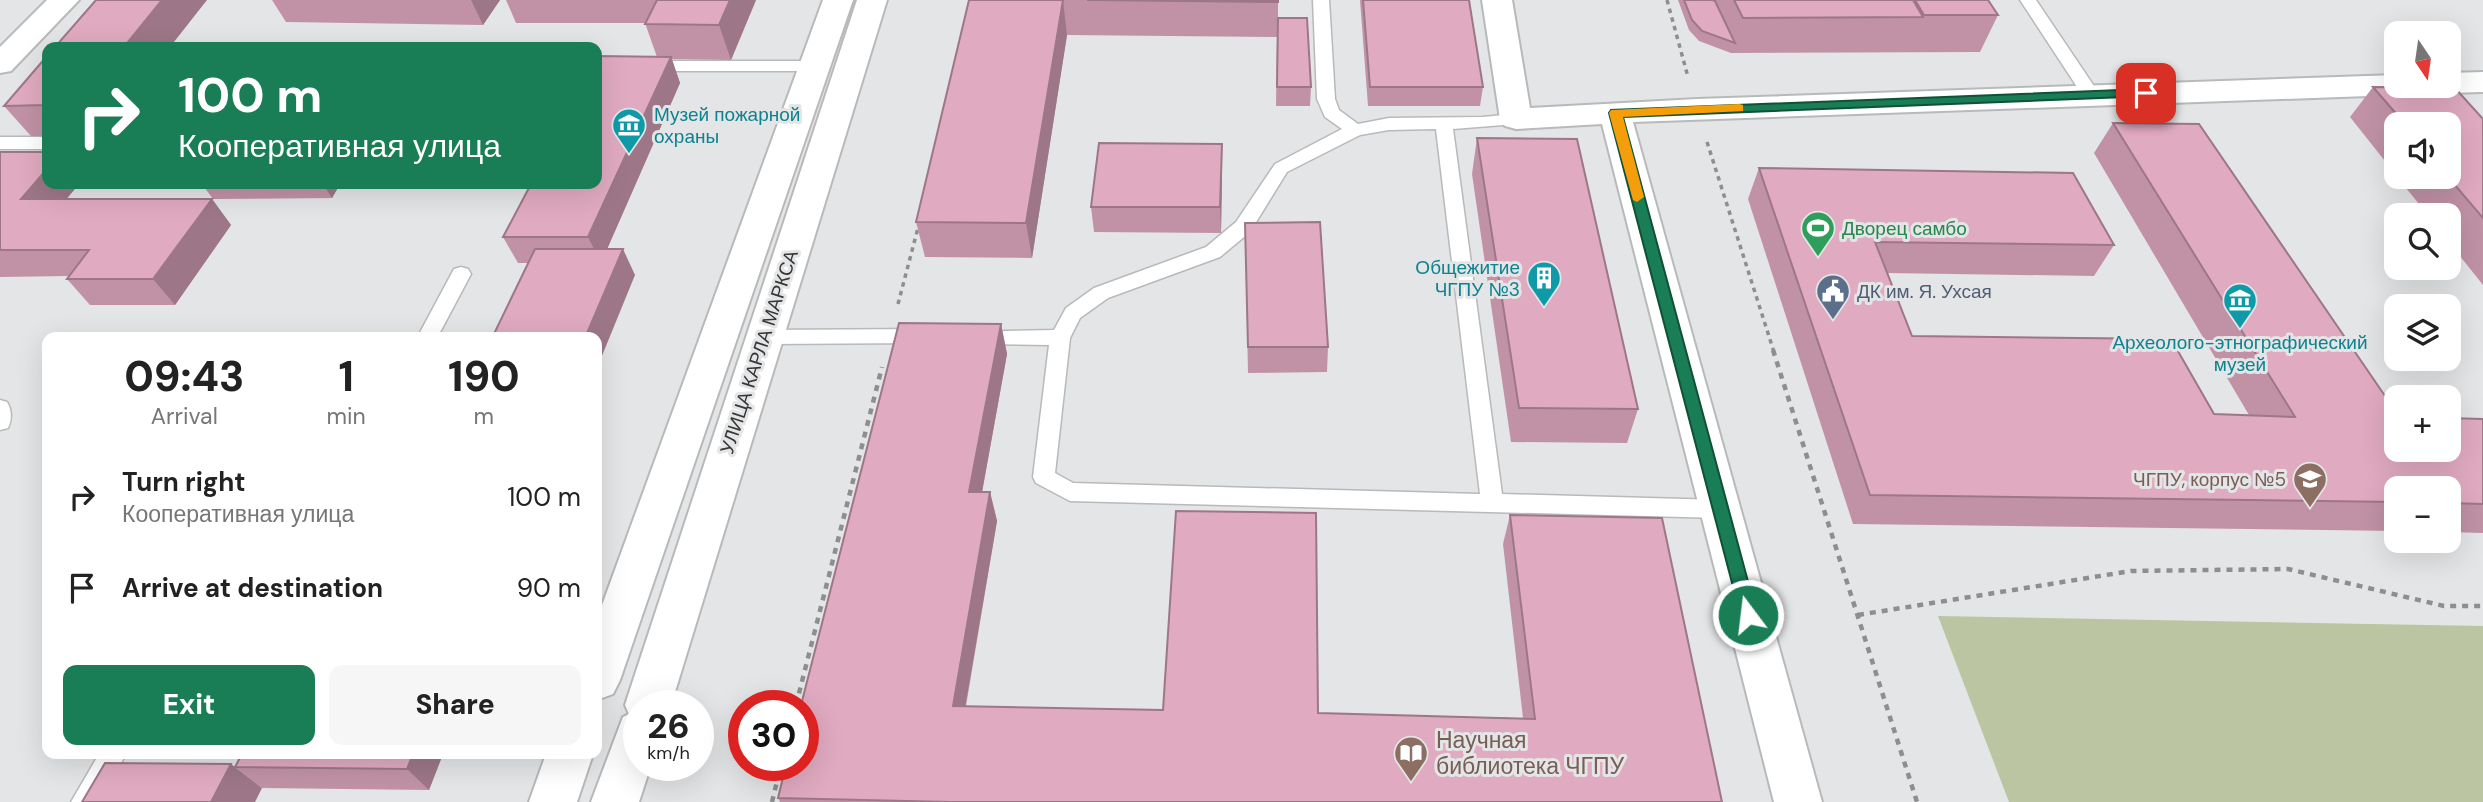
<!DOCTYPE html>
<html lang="en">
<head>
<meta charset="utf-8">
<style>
  :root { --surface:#fff; --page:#f6f6f6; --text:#222; --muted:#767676; --accent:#197d56 }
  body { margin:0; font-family:"DM Sans",sans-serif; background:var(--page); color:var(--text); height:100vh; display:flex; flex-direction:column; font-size:26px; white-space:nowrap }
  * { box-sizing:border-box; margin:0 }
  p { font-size:23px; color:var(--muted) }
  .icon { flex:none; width:38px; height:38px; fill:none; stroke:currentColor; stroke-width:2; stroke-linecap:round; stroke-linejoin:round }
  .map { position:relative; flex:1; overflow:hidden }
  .panel { position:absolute; left:42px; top:332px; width:560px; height:427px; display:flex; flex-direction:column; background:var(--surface); border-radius:14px; box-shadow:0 7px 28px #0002 }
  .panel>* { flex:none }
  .top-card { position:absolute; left:42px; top:42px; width:560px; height:147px; border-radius:14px; box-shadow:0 7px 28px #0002; background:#197d56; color:#fff; overflow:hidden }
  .needle { width:46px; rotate:167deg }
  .buttons { position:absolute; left:2384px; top:21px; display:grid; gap:14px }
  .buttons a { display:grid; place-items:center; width:77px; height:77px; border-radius:14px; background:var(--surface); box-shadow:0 7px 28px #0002; font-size:35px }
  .speed { position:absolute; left:623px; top:690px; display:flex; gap:14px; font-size:35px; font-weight:700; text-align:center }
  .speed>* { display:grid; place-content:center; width:91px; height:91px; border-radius:50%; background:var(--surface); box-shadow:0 7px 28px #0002; line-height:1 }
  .speed small { font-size:18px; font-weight:400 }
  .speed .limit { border:10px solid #d22; background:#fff; color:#111 }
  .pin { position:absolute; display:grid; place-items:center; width:60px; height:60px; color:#fff; margin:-30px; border-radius:14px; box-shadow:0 4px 10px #0006 }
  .me { position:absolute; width:77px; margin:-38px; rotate:345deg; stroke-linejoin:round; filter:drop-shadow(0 0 5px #0008) }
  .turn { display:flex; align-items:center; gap:24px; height:147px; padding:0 21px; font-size:32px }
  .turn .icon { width:91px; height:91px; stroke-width:2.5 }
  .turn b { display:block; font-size:49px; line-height:60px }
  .eta { display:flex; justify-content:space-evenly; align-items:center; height:119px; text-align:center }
  .eta b { font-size:42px; font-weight:800; line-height:49px }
  .action { display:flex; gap:14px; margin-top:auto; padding:14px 21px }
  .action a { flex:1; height:80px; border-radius:14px; background:var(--accent); color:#fff; font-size:28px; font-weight:800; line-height:80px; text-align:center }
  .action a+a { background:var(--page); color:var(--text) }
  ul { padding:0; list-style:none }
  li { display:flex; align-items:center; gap:21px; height:91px; padding:0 21px }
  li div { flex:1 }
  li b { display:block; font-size:26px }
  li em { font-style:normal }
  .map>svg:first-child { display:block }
  .green { fill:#bbc5a1 }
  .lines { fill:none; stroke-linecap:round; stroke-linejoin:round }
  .lane-casing { stroke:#b8b9ba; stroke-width:3 }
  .street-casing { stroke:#b8b9ba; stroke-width:4 }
  .secondary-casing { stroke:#b8b9ba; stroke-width:4 }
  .primary-casing { stroke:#b8b9ba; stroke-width:4 }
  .path-far1 { stroke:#8e8e8f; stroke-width:3.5; stroke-dasharray:4.5 4.5; stroke-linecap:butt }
  .path { stroke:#8e8e8f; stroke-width:4.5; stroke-dasharray:6 6; stroke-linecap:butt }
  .lane { fill:#fff; fill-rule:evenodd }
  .street { fill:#fff; fill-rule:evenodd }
  .secondary { fill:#fff; fill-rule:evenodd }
  .primary { fill:#fff; fill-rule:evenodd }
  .wall { fill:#c192a6 }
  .shaded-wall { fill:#9d7787 }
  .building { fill:#e0aac1; stroke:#9d7787; stroke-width:2 }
  .route { fill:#197d56; stroke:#105138; stroke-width:2 }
  .slow { fill:#f59e0b }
  .labels { text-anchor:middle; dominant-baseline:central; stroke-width:6; stroke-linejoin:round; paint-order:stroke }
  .culture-label { font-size:19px; fill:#0d838f; stroke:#e4e5e6; text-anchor:start }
  .leisure-label { font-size:19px; fill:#27864d; stroke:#e4e5e6; text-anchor:start }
  .service-label { font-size:19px; fill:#4e5e75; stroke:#e4e5e6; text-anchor:start }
  .street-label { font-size:19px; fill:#363636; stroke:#e4e5e6 }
  .education-label { font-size:19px; fill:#785e54; stroke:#e4e5e6; text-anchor:end }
  .near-education-label { font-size:23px; fill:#785e54; stroke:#e4e5e6; text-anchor:start }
</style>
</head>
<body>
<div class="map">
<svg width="2483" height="802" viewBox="0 0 2483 802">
  <rect width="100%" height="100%" fill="#e4e5e6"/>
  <!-- green -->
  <path class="green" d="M 1938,616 L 2483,626 L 2483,802 L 2009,802 Z"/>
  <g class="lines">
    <!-- lane casing -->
    <g class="lane-casing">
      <path id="lane" d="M 1313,0 L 1329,0 L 1335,99 L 1339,110 L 1358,124 L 1389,118 L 1482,117 L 1516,114 L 1525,119 L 1516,124 L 1453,129 L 1502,494 L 1720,500 L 1728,503 L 1731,509 L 1728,515 L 1720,518 L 1070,501 L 1036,483 L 1033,477 L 1049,345 L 974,344 L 967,342 L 964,337 L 967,332 L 1054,330 L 1066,308 L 1094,288 L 1206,247 L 1236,222 L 1275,164 L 1342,129 L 1325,117 L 1317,99 ZM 1436,129 L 1480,494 L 1073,483 L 1055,473 L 1070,338 L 1080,318 L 1108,298 L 1220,257 L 1250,232 L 1287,172 L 1360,135 L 1389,130 Z
        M 2020,0 L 2036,0 L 2100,95 L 2097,99 L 2085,99 Z
        M 597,61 L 814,61 L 822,66 L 814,71 L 597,71 Z
        M 0,137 L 47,137 L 47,149 L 0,149 Z
        M 461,267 L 468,269 L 471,274 L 437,338 L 417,338 L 454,269 Z
        M 925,329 L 932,331 L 935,336 L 932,341 L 925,343 L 764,344 L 757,342 L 754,337 L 757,332 L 764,330 Z
        M 0,400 L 7,402 C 12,410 12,420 8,428 L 0,430 Z
        M 99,754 L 126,754 L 99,802 L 71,802 Z"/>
    </g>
    <!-- street casing -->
    <g class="street-casing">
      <path id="street" d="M 1482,0 L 1512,0 L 1530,108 L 1697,99 L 2396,75 L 2396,86 L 2411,86 L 2407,92 L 2396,95 L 1633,122 L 1822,802 L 1774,802 L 1602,124 L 1516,129 L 1505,126 L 1500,119 Z
        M 2483,72 L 2483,92 L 2448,93 L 2437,90 L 2434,86 L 2448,86 L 2448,73 Z"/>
    </g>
    <!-- secondary casing -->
    <g class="secondary-casing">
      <path id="secondary" d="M 47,0 L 79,0 L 11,71 L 0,73 L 0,47 Z"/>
    </g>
    <!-- primary casing -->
    <g class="primary-casing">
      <path id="primary" d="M 823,0 L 853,0 L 620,680 L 613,694 L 597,700 L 597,619 Z
        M 857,0 L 887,0 L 671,705 L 639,705 L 639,765 L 651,765 L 639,802 L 591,802 L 623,717 L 629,714 L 625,705 Z
        M 546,754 L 593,754 L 577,802 L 529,802 Z"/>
    </g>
    <!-- path-far1 -->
    <path class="path-far1" d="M 1667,0 L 1688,77
      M 1707,142 L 1774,352
      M 898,304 L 919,224"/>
    <!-- path -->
    <path class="path" d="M 1773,350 L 1917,802
      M 1858,615 L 2131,571 L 2288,569 L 2444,606 L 2483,606
      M 796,705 L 882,367
      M 772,802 L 781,765"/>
    <!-- lane -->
    <use href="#lane" class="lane"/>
    <!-- street -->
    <use href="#street" class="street"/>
    <!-- secondary -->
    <use href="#secondary" class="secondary"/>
    <!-- primary -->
    <use href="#primary" class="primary"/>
  </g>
  <!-- wall -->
  <path class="wall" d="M 272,0 L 500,0 L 483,25 L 286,22 Z
    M 506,0 L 756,0 L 731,60 L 672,59 L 680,83 L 607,249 L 635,275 L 528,263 L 518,263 L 503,237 L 657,57 L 645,23 L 516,23 Z
    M 969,0 L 1278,0 L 1278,18 L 1311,87 L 1310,106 L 1276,106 L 1277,37 L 1067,35 L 1032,258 L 925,257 L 916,222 Z
    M 1360,0 L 1469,0 L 1483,87 L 1480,106 L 1368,106 Z
    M 1678,0 L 1988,0 L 1998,15 L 1980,52 L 1731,53 L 1699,41 L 1689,30 Z
    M 47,56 L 47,136 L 31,136 L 4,106 Z
    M 2373,87 L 2483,119 L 2483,285 L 2448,241 L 2448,215 L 2428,215 L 2397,177 L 2448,177 L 2448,124 L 2396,124 L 2396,175 L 2350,117 Z
    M 2113,123 L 2396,450 L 2483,419 L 2483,533 L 2448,532 L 2448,488 L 2396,488 L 2396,531 L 1853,524 L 1748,199 L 1759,168 L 2114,245 L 2094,276 L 1887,273 L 1912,336 L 2214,414 L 2249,415 L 2094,153 Z
    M 1477,138 L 1638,409 L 1627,443 L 1511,442 L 1472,174 Z
    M 0,152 L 79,184 L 66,199 L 212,199 L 231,225 L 175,305 L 90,305 L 67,279 L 69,276 L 0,277 Z
    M 1222,170 L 1221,233 L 1094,232 L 1091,207 Z
    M 202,184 L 340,184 L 332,198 L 213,199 Z
    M 1245,223 L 1328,347 L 1327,372 L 1248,373 Z
    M 1001,324 L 1007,354 L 982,492 L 990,492 L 997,521 L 966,706 L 1523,718 L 1503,544 L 1510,515 L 1722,802 L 780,802 L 778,798 Z
    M 242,754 L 443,754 L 429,790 L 262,788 L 235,767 Z"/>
  <!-- shaded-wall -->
  <path class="shaded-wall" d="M 162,0 L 207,0 L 170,47 L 124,47 Z
    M 471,0 L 500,0 L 483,25 Z
    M 730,0 L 756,0 L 731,60 L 719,25 Z
    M 1063,0 L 1067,35 L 1032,258 L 1026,223 Z
    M 671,57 L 680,83 L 601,263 L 588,237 Z
    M 1222,144 L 1222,170 L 1221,233 L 1220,207 Z
    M 47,169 L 47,184 L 79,184 L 45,225 L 21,199 Z
    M 323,184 L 340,184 L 332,198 Z
    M 212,199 L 231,225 L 175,305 L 153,279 Z
    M 623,249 L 635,275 L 597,368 L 597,338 L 585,338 Z
    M 1001,324 L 1007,354 L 977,520 L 969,492 Z
    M 990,492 L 997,521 L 961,731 L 953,706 Z
    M 413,754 L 443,754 L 429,790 L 407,769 Z
    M 231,764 L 262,788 L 255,802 L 211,802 Z"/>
  <!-- building -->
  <path class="building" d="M 96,0 L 162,0 L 124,47 L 55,47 Z
    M 657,0 L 730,0 L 719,25 L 645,24 Z
    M 969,0 L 1063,0 L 1026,223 L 916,222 Z
    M 1087,0 L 1278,0 L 1278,2 Z
    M 1363,0 L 1469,0 L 1483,87 L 1370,87 Z
    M 1684,0 L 1713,0 L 1715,1 L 1735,43 L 1702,31 L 1692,20 Z
    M 1734,0 L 1913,0 L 1923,17 L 1743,18 Z
    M 1915,0 L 1988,0 L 1998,15 L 1924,15 Z
    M 1278,18 L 1307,18 L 1311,87 L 1277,87 Z
    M 47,56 L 47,105 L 4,106 Z
    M 597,56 L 671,57 L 588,237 L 503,237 L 531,184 L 597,184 Z
    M 2373,87 L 2455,88 L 2483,119 L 2483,218 L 2448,177 L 2448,124 L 2405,124 Z
    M 2113,123 L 2199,124 L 2396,412 L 2396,450 L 2448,450 L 2448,418 L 2483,419 L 2483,504 L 2448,503 L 2448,488 L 2396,488 L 2396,502 L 1870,495 L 1759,168 L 2073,173 L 2114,245 L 1875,242 L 1912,336 L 2171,339 L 2214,414 L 2295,417 Z
    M 1477,138 L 1577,139 L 1638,409 L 1519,408 Z
    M 1099,143 L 1222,144 L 1220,207 L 1091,207 Z
    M 0,152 L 47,152 L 47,169 L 21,199 L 212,199 L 153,279 L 67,279 L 89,250 L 0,250 Z
    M 1320,222 L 1328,347 L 1248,347 L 1245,223 Z
    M 535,249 L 623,249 L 585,338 L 492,338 Z
    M 899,323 L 1001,324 L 969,492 L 990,492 L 953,706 L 1163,710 L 1176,511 L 1316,513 L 1318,713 L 1535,719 L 1510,515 L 1662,518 L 1722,802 L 950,802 L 778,798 L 786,765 L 803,765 L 803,705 L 801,705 Z
    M 242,754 L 413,754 L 407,769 L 235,767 Z
    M 105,763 L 231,764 L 211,802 L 82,802 Z"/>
  <!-- route -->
  <path class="route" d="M 2146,89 L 2153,93 L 2151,96 L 1623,117 L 1757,615 L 1754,621 L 1748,623 L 1742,621 L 1609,113 L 1611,110 Z"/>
  <!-- slow -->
  <path class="slow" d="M 1739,104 L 1743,105 L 1743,111 L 1623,117 L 1644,197 L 1637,202 L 1633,200 L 1609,113 L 1611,110 Z"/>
  <!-- icons -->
  <defs>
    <g id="museum-pin" transform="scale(1.75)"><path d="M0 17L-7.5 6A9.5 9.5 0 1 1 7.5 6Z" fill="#0f9aa8" stroke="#e4e5e6"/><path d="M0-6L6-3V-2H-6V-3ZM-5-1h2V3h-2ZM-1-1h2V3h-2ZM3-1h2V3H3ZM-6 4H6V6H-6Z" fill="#fff"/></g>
    <g id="stadium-pin" transform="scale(1.75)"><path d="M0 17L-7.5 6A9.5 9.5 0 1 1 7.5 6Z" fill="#2e9e5b" stroke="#e4e5e6"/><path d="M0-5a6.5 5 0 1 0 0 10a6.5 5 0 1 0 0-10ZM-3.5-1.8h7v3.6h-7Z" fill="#fff"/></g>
    <g id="building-pin" transform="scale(1.75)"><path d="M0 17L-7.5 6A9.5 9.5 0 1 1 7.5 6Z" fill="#0f9aa8" stroke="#e4e5e6"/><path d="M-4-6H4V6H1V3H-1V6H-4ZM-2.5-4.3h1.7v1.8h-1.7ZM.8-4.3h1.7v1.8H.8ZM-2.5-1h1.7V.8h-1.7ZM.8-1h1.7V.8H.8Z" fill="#fff"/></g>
    <g id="civic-pin" transform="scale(1.75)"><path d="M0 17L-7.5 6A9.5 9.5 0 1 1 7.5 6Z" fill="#5c6f8a" stroke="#e4e5e6"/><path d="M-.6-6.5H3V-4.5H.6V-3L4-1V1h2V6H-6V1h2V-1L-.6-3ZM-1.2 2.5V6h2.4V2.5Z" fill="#fff"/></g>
    <g id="university-pin" transform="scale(1.75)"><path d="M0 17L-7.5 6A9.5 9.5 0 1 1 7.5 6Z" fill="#8d6e63" stroke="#e4e5e6"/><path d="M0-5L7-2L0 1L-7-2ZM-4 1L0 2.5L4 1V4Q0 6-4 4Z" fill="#fff"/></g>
    <g id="library-pin" transform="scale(1.75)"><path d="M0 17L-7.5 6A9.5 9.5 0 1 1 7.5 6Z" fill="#8d6e63" stroke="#e4e5e6"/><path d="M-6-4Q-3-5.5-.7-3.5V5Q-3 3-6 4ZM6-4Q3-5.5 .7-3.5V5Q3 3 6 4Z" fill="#fff"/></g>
  </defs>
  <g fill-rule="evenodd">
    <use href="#museum-pin" x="629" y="125"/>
    <use href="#stadium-pin" x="1818" y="228"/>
    <use href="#building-pin" x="1544" y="278"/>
    <use href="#civic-pin" x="1833" y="291"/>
    <use href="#museum-pin" x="2240" y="300"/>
    <use href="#university-pin" x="2310" y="479"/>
    <use href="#library-pin" x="1411" y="753"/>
  </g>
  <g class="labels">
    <!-- culture labels -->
    <g class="culture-label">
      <text x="654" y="114">Музей пожарной<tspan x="654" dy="22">охраны</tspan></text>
      <text x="1520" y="267" text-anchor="end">Общежитие<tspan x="1520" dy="22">ЧГПУ №3</tspan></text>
      <text x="2240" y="342" text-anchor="middle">Археолого-этнографический<tspan x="2240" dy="22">музей</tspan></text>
    </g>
    <!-- leisure labels -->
    <g class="leisure-label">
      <text x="1842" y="228">Дворец самбо</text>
    </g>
    <!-- service labels -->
    <g class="service-label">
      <text x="1857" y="291">ДК им. Я. Ухсая</text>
    </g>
    <!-- street labels -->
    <g class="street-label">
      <text transform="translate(759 352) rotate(-72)">УЛИЦА КАРЛА МАРКСА</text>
    </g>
    <!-- education labels -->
    <g class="education-label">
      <text x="2286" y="479">ЧГПУ, корпус №5</text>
    </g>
    <!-- near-education labels -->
    <g class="near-education-label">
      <text x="1436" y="740">Научная<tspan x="1436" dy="26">библиотека ЧГПУ</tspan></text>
    </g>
  </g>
</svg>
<div class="buttons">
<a><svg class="needle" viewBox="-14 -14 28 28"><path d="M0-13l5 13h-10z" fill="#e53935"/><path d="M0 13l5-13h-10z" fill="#767676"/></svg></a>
<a><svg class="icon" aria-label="sound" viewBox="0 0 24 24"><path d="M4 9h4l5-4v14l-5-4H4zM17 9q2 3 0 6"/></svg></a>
<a><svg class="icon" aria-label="search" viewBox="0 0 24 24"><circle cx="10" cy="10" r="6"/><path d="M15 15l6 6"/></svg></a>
<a><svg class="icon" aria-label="layers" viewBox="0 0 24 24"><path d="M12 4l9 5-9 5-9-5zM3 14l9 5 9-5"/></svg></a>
<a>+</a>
<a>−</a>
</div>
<div class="speed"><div>26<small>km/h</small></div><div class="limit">30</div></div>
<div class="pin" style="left:2146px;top:93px;background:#d93025"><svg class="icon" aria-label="arrive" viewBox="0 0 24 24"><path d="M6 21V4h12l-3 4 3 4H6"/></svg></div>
<svg class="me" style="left:1748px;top:615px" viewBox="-20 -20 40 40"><circle r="17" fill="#197d56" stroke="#fff" stroke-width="3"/><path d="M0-11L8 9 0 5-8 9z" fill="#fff"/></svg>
<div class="top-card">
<div class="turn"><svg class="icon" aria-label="right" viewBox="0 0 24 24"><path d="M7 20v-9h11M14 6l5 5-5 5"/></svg><div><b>100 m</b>Кооперативная улица</div></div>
</div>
<section class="panel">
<div class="eta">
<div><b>09:43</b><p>Arrival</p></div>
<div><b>1</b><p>min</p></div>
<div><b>190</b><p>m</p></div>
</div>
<ul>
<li><svg class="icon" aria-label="right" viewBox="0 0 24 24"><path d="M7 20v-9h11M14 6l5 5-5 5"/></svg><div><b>Turn right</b><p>Кооперативная улица</p></div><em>100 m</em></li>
<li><svg class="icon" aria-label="arrive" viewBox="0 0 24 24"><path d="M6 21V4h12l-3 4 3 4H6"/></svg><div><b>Arrive at destination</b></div><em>90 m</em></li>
</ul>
<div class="action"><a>Exit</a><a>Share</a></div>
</section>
</div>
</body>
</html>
